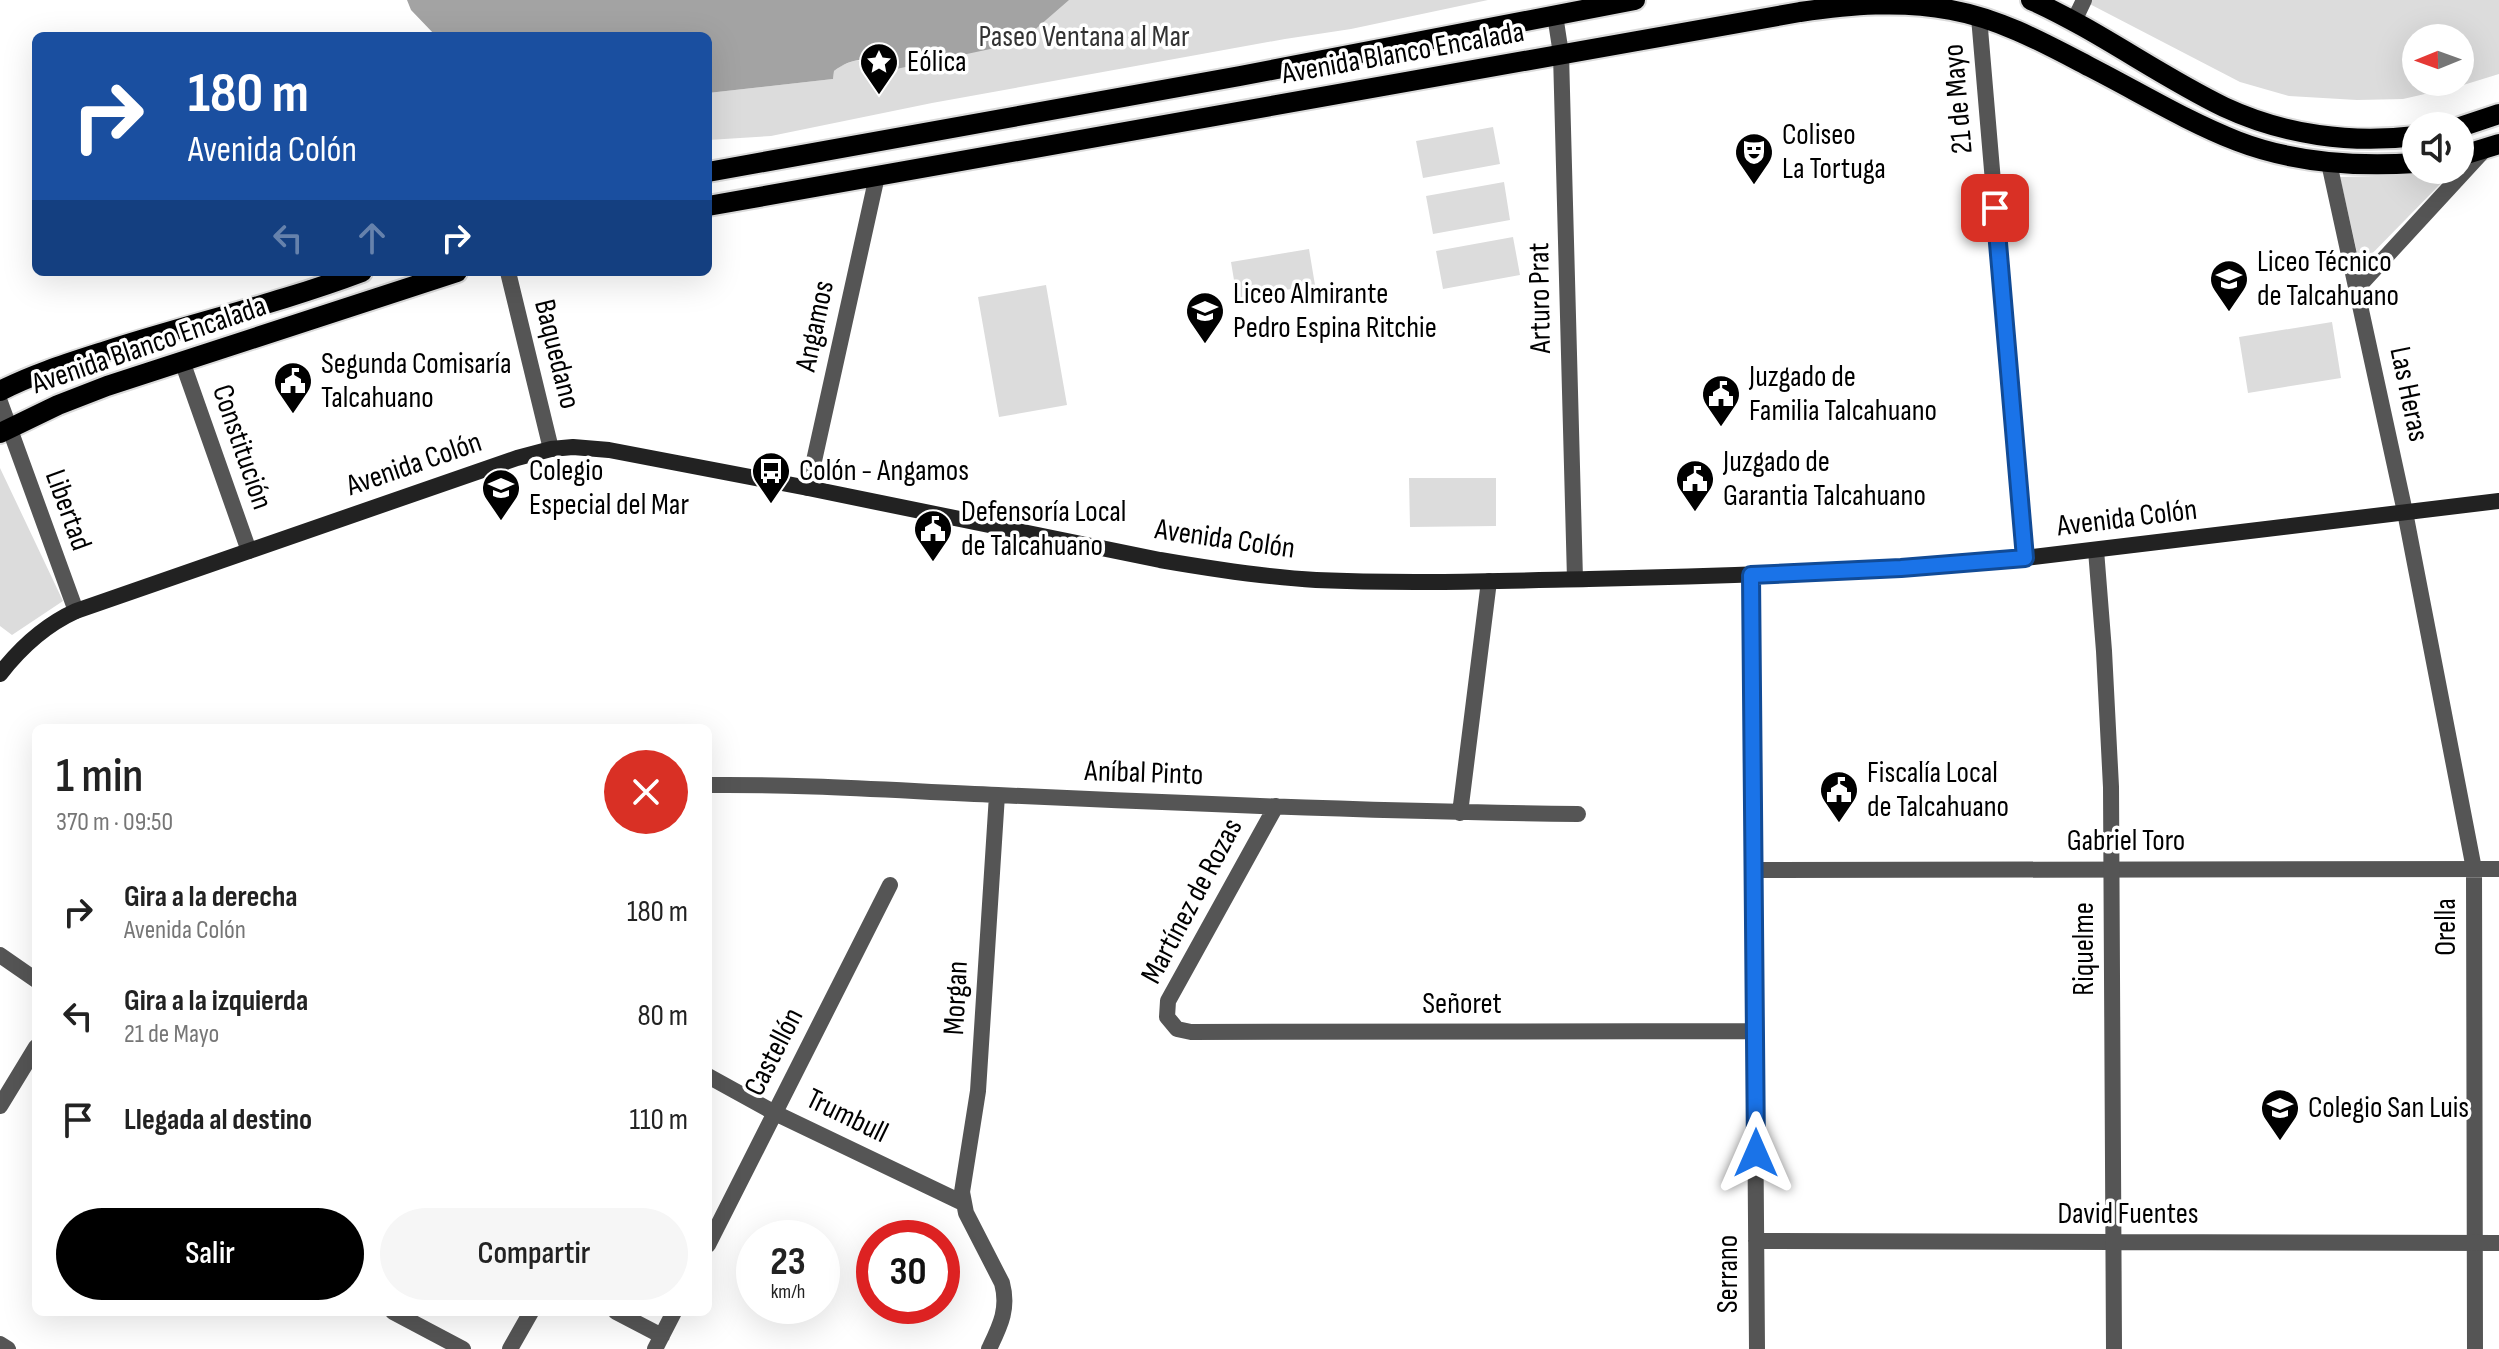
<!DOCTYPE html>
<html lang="es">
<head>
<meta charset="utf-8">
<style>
  :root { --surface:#fff; --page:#f6f6f6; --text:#222; --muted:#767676; --accent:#000 }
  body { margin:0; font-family:"Sofia Sans Condensed",sans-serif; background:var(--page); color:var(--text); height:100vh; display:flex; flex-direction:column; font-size:30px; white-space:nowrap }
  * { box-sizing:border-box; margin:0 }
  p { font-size:26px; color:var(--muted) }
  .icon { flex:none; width:44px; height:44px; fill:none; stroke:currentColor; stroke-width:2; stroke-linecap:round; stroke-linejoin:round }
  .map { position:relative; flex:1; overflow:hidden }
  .panel { position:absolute; left:32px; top:724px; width:680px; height:592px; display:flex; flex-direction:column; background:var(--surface); border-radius:12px; box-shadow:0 8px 32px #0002 }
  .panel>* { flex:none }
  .hud { position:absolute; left:32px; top:32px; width:680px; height:244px; border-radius:12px; box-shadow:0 8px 32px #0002; background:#1a4fa0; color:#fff; overflow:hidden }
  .needle { width:52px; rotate:269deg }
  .fabs { position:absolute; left:2402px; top:24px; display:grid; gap:16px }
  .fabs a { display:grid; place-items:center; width:72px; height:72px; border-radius:50%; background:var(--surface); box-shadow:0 8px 32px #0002; font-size:40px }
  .speed { position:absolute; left:736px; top:1220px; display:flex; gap:16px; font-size:40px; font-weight:700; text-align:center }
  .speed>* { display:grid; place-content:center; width:104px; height:104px; border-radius:50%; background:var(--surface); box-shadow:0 8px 32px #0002; line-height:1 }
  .speed small { font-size:20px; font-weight:400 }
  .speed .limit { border:12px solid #d22; background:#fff; color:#111 }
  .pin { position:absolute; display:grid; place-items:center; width:68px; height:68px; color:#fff; margin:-34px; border-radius:16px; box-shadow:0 4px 12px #0006 }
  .me { position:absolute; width:88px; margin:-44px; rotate:0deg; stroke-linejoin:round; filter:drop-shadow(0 0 6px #0008) }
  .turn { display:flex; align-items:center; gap:28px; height:168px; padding:0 24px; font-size:36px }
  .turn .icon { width:104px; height:104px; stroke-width:2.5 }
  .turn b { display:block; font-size:56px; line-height:68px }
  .lanes { display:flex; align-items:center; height:76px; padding:0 24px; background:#0003; justify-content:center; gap:40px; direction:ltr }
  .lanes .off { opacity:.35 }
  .round { display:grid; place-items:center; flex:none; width:84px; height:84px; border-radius:42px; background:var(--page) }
  .summary { display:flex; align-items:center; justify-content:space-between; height:136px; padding:0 24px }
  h1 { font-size:48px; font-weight:600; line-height:60px }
  .primary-button { display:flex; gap:16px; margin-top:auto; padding:16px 24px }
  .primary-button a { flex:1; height:92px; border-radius:48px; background:var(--accent); color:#fff; font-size:32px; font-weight:600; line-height:92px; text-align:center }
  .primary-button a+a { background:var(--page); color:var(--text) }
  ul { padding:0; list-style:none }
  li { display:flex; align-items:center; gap:24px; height:104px; padding:0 24px }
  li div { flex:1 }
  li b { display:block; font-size:30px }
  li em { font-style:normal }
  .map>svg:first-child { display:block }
  .green { fill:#dcdcdc; fill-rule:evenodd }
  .water { fill:#a3a3a3 }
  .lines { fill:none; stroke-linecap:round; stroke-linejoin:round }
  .primary-casing { stroke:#dbdbdb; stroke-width:24 }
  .minor { stroke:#555; stroke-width:16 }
  .tertiary { stroke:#555; stroke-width:16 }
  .secondary { stroke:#222; stroke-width:16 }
  .primary { stroke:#000; stroke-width:20 }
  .route-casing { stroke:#114b97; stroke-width:20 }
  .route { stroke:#1a73e8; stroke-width:14 }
  .labels { text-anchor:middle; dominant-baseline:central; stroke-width:7; stroke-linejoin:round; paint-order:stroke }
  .park-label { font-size:30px; fill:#333; stroke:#fff }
  .street-label { font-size:30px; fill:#000; stroke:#fff }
  .poi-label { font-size:30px; fill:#000; stroke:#fff; text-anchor:start }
</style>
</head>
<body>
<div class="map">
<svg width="2499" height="1349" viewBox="0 0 2499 1349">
  <rect width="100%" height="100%" fill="#fff"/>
  <!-- green -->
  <path class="green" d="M 944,0 L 1488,0 L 1351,29 L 1285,39 L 932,103 L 771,136 L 708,140 L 708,93 L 833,79 L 834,71 C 847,61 863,56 878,65 L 990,48 Z
    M 2082,0 L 2499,0 L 2499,74 L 2460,86 L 2403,99 L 2357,100 L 2289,96 L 2240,82 ZM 2416,38 L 2460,38 L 2460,82 L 2416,82 Z
    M 1493,127 L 1500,164 L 1423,178 L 1416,141 Z
    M 2454,170 L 2360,266 L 2340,177 L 2412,175 Z
    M 1504,182 L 1510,220 L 1433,234 L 1426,196 Z
    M 1513,237 L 1520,275 L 1443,289 L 1436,251 Z
    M 1309,249 L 1315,285 L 1237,298 L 1231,262 Z
    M 1046,285 L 1067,405 L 999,417 L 978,297 Z
    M 2332,322 L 2341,378 L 2248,393 L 2239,337 Z
    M 0,468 L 63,601 L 12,635 L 0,626 Z
    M 1409,478 L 1496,478 L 1496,526 L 1410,527 Z"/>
  <!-- water -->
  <path class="water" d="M 407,0 L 1069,0 L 1031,33 L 995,48 L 882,72 C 872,52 848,60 834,71 L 833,79 L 708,93 L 708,36 L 435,35 L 411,10 Z"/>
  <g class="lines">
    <!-- primary casing -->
    <g class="primary-casing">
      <path id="primary" d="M 2031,0 C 2098,30 2158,75 2224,107 C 2284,135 2351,144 2416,136
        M 2460,127 L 2499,114
        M 2460,156 L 2499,144
        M 708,172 L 1240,76 L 1635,0
        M 708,206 L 1800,12 C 1850,5 1900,0 1951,10 C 2001,19 2046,44 2090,67 C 2139,92 2186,121 2237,141 C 2294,163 2355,167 2416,163
        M 0,391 C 35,373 72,362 109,350 C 193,323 280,303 362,272
        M 0,433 L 58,405 L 107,386 L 457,272"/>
    </g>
    <!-- minor -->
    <path class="minor" d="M 1979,17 L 2025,558
      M 2074,21 L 2084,0
      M 508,272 L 551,449
      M 182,361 L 249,551
      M 0,402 L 76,611
      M 808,488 L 877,176
      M 2405,512 L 2474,869 L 2475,1349
      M 1751,575 L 1757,1349
      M 708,785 C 805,784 901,791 998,795 C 1191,804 1385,812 1578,814
      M 1276,806 L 1168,1001 L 1167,1017 L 1177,1029 L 1191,1032 L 1755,1031
      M 1460,813 L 1489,581
      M 1754,870 L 2499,869
      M 0,955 L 36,980
      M 708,1076 L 775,1113 L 963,1203
      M 0,1106 L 36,1047
      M 1756,1241 L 2114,1242
      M 708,1245 L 890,885
      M 393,1312 L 463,1349
      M 616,1312 L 662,1336
      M 0,1344 L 8,1349
      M 510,1349 L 531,1312
      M 655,1349 L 674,1312
      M 989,1349 C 1000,1326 1009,1309 1002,1283 L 966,1213 L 962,1192 L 978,1091 L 997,795"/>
    <!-- tertiary -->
    <path class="tertiary" d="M 1555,15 L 1561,54 L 1575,579
      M 2329,163 L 2405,512
      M 2358,287 L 2485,149
      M 2096,550 L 2104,651 L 2111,787 L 2114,1349
      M 2114,1242 L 2499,1243"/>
    <!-- secondary -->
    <path class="secondary" d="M 0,674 C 21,647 45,625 76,611 L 517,458 L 551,449 L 573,447 L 609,450 L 808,488 L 1160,560 C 1212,569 1264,577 1316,580 C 1407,584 1498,581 1589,579 C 1735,576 1880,571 2025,558 L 2499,501"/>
    <!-- primary -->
    <use href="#primary" class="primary"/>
  </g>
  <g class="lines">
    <!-- route casing -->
    <g class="route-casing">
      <path id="route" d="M 1756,1153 L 1751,575 L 1901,568 L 2025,558 L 1995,208"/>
    </g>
    <!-- route -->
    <use href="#route" class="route"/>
  </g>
  <!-- icons -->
  <defs>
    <g id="sight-pin" transform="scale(2)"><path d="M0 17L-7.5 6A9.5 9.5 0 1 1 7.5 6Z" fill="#000" stroke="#fff"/><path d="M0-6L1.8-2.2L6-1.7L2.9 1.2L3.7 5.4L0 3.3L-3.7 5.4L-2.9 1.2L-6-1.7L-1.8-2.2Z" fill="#fff"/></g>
    <g id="theatre-pin" transform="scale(2)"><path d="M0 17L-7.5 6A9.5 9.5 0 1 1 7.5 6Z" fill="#000" stroke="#fff"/><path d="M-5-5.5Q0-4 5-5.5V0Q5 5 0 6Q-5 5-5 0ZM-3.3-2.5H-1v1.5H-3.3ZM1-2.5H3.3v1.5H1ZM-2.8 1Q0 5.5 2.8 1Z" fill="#fff"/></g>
    <g id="school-pin" transform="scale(2)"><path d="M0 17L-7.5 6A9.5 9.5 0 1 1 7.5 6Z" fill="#000" stroke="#fff"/><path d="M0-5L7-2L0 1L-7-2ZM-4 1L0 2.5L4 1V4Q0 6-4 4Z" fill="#fff"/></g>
    <g id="civic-pin" transform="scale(2)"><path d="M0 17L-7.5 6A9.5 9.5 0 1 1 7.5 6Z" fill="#000" stroke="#fff"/><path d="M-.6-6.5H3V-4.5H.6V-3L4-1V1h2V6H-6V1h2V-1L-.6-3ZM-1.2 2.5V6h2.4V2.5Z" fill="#fff"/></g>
    <g id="bus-pin" transform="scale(2)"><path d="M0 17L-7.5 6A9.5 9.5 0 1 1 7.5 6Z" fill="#000" stroke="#fff"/><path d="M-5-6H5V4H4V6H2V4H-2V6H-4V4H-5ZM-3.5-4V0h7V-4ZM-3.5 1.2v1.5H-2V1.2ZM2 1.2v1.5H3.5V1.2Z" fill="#fff"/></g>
  </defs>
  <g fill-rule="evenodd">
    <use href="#sight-pin" x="879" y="62"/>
    <use href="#theatre-pin" x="1754" y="152"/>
    <use href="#school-pin" x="2229" y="279"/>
    <use href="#school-pin" x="1205" y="311"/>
    <use href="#civic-pin" x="293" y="381"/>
    <use href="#civic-pin" x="1721" y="394"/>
    <use href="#bus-pin" x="771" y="471"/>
    <use href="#civic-pin" x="1695" y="479"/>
    <use href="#school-pin" x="501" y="488"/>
    <use href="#civic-pin" x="933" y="529"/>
    <use href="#civic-pin" x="1839" y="790"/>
    <use href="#school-pin" x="2280" y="1108"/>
  </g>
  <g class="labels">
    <!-- park labels -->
    <g class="park-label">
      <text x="1084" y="37">Paseo Ventana al Mar</text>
    </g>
    <!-- street labels -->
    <g class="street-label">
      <text transform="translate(1403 53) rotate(-10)">Avenida Blanco Encalada</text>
      <text transform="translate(1958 99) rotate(-95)">21 de Mayo</text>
      <text transform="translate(1540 298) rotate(-91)">Arturo Prat</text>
      <text transform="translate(815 326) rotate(-78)">Angamos</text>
      <text transform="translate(149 345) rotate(-19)">Avenida Blanco Encalada</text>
      <text transform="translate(557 354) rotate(76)">Baquedano</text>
      <text transform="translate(2409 394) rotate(78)">Las Heras</text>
      <text transform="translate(242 447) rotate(71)">Constitución</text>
      <text transform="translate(414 464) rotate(-19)">Avenida Colón</text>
      <text transform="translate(68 510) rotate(70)">Libertad</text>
      <text transform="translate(2127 518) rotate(-7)">Avenida Colón</text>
      <text transform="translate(1225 539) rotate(8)">Avenida Colón</text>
      <text transform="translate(1144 773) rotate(2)">Aníbal Pinto</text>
      <text x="2126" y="841">Gabriel Toro</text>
      <text transform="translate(1192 901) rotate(-62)">Martínez de Rozas</text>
      <text transform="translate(2446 927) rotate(-90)">Orella</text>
      <text transform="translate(2084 949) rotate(-90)">Riquelme</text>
      <text transform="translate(956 998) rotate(-87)">Morgan</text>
      <text x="1462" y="1004">Señoret</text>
      <text transform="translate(774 1052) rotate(-63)">Castellón</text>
      <text transform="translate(847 1116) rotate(26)">Trumbull</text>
      <text x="2128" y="1214">David Fuentes</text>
      <text transform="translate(1728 1274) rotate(-90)">Serrano</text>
    </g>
    <!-- poi labels -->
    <g class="poi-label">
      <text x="907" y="62">Eólica</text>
      <text x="1782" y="135">Coliseo<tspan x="1782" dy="34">La Tortuga</tspan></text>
      <text x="2257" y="262">Liceo Técnico<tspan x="2257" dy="34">de Talcahuano</tspan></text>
      <text x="1233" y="294">Liceo Almirante<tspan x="1233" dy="34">Pedro Espina Ritchie</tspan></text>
      <text x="321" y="364">Segunda Comisaría<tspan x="321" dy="34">Talcahuano</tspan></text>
      <text x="1749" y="377">Juzgado de<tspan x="1749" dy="34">Familia Talcahuano</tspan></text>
      <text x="1723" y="462">Juzgado de<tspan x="1723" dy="34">Garantia Talcahuano</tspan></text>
      <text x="529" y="471">Colegio<tspan x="529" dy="34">Especial del Mar</tspan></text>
      <text x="799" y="471">Colón - Angamos</text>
      <text x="961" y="512">Defensoría Local<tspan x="961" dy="34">de Talcahuano</tspan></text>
      <text x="1867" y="773">Fiscalía Local<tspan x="1867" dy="34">de Talcahuano</tspan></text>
      <text x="2308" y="1108">Colegio San Luis</text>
    </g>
  </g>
</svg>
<div class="fabs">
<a><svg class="needle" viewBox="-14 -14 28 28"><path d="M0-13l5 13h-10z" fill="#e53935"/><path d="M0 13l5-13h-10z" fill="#767676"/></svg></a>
<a><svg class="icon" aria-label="sound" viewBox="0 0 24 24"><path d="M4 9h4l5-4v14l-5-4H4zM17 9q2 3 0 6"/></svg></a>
</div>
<div class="speed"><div>23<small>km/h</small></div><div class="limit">30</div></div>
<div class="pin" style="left:1995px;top:208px;background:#d93025"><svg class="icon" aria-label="arrive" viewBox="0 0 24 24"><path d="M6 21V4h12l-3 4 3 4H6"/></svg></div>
<svg class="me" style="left:1756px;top:1153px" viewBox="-20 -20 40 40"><path d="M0-17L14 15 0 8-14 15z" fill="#1a73e8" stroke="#fff" stroke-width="4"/></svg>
<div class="hud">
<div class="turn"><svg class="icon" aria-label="right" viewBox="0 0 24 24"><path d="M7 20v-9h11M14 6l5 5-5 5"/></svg><div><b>180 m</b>Avenida Colón</div></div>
<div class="lanes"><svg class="icon off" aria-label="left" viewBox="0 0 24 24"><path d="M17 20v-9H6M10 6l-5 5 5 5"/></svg><svg class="icon off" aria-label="ahead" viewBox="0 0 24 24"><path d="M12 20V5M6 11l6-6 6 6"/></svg><svg class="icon" aria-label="right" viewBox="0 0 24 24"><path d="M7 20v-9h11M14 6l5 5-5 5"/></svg></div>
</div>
<section class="panel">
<div class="summary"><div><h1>1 min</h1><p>370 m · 09:50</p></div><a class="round" style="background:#d93025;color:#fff"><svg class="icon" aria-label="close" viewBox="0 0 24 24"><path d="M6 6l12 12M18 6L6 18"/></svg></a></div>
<ul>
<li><svg class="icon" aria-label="right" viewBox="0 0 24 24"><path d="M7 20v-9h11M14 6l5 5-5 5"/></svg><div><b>Gira a la derecha</b><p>Avenida Colón</p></div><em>180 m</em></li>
<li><svg class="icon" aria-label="left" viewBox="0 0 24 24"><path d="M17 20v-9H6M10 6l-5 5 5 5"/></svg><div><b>Gira a la izquierda</b><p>21 de Mayo</p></div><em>80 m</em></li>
<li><svg class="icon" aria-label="arrive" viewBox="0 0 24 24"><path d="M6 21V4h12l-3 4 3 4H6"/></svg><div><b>Llegada al destino</b></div><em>110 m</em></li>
</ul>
<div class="primary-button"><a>Salir</a><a>Compartir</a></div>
</section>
</div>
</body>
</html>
